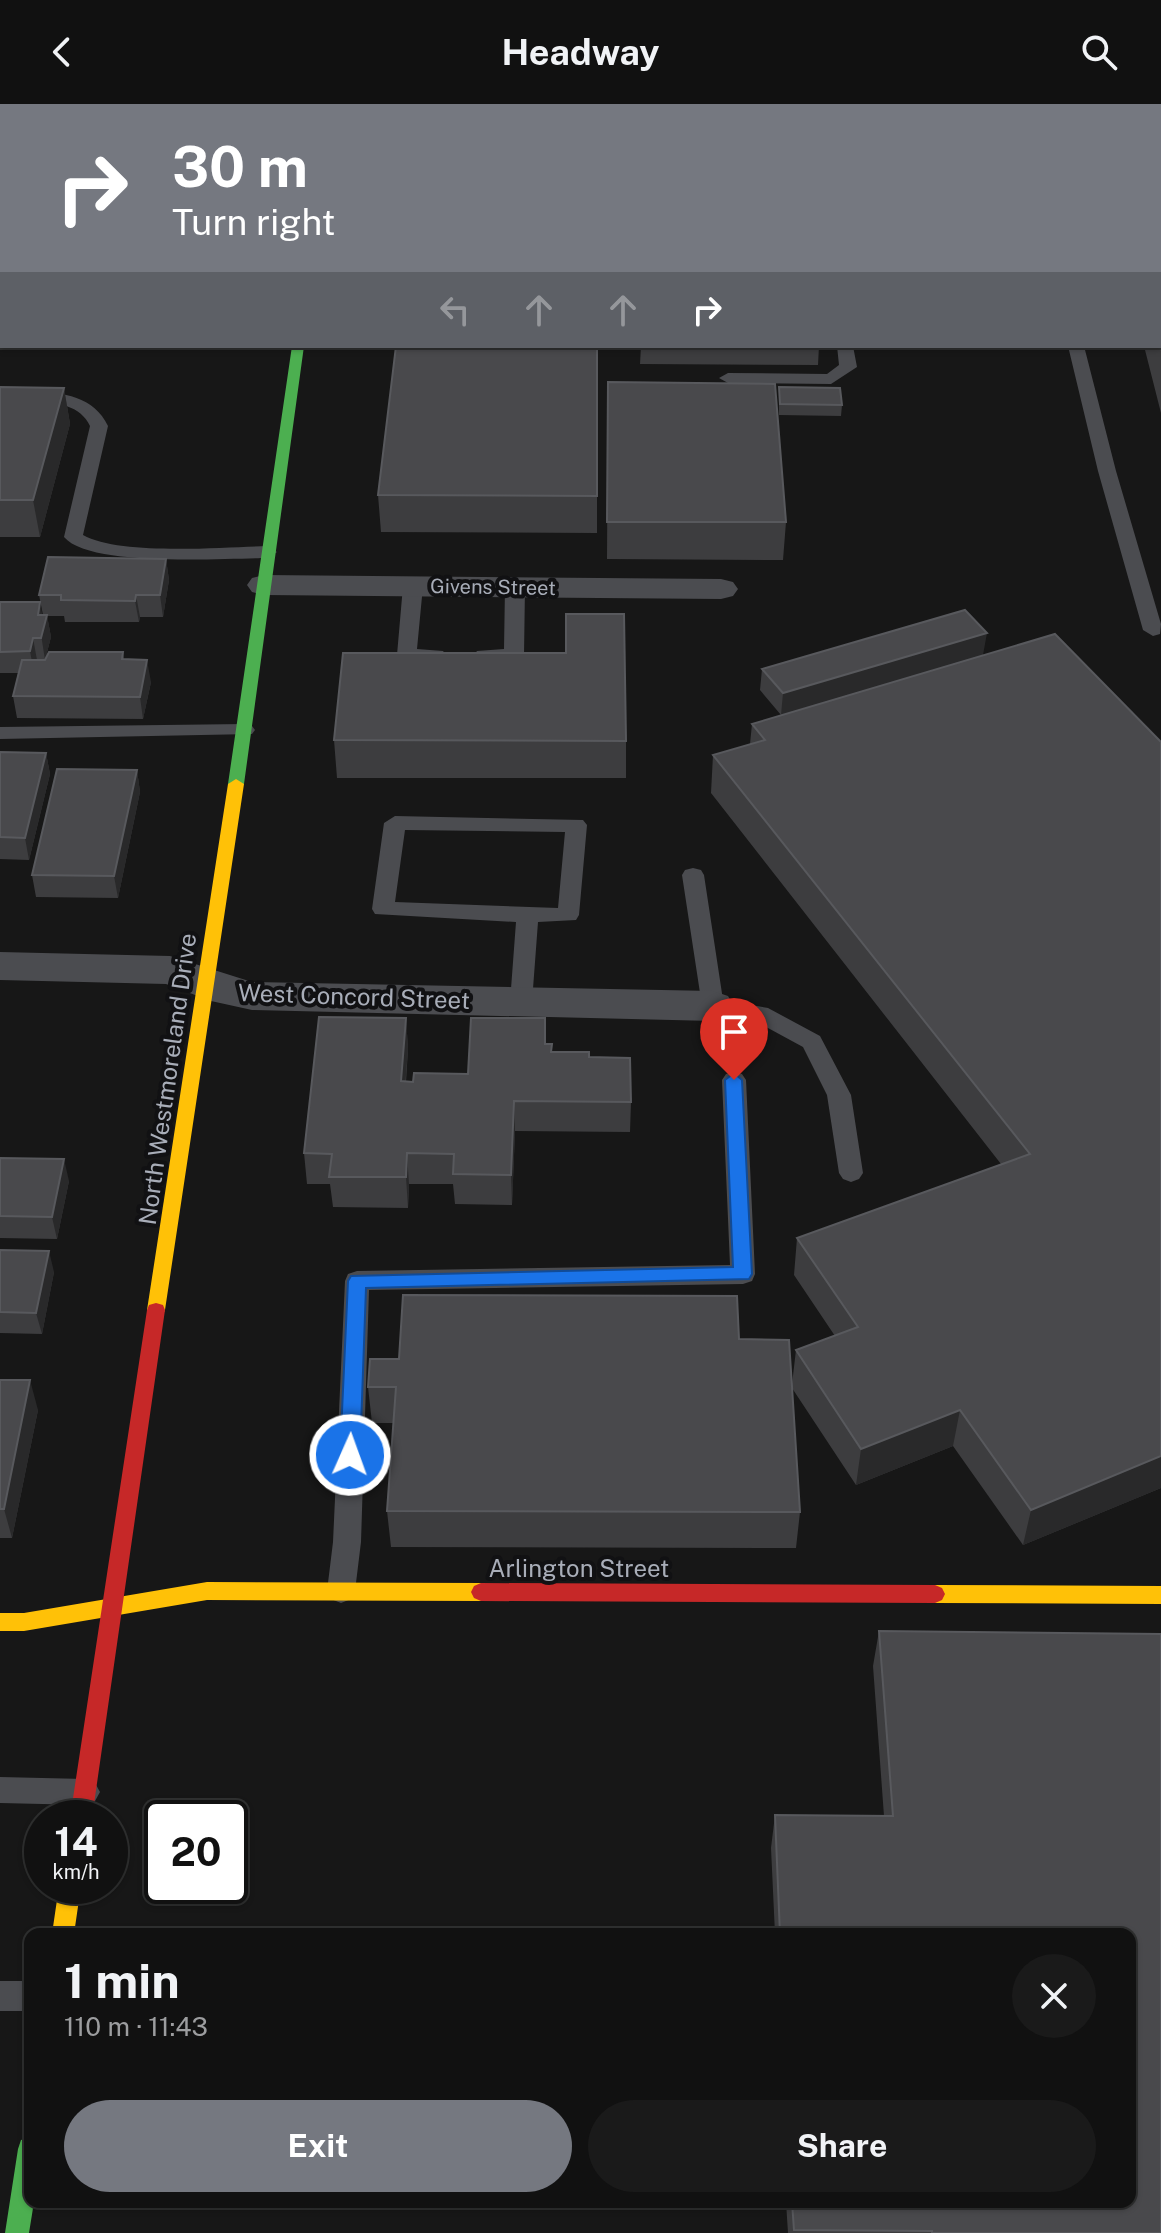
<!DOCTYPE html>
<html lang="en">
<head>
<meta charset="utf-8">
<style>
  :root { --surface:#111; --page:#1a1a1a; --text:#f1f3f6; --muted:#9c9d9f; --line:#303131; --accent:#757880 }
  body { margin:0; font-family:"Public Sans",sans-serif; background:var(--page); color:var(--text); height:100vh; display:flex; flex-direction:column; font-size:30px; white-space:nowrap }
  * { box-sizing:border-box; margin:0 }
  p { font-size:26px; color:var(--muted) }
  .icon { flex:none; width:44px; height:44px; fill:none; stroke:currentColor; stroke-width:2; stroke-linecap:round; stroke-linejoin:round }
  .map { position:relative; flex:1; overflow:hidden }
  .details { position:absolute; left:24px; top:1824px; width:1112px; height:280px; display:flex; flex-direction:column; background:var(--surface); border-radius:16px; box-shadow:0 2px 6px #0004,0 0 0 2px var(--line) }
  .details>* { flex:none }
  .top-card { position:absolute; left:0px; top:0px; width:1162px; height:244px; box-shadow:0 2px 6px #0004,0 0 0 2px var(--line); background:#757880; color:#fff; overflow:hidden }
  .speed { position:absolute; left:24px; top:1696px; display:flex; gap:16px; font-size:40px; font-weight:700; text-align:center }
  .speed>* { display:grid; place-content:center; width:104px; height:104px; border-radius:50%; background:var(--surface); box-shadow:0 2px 6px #0004,0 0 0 2px var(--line); line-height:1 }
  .speed small { font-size:20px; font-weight:400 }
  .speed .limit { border:4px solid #111; border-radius:12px; background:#fff; color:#111 }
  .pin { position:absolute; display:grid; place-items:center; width:68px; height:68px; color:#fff; margin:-82px -34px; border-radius:50% 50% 50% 0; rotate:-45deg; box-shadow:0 0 8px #0007 }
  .pin .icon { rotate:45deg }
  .me { position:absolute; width:88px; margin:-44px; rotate:2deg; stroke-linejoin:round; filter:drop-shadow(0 0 6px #0008) }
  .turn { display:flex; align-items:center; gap:28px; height:168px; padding:0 40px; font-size:36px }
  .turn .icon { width:104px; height:104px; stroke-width:2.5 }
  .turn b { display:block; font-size:56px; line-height:68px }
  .lanes { display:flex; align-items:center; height:76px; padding:0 40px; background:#0003; justify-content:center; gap:40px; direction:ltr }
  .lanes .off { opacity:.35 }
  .round { display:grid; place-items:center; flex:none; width:84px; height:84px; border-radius:42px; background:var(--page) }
  .head { display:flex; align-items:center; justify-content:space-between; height:136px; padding:0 40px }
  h1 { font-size:48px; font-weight:700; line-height:60px }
  .button { display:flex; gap:16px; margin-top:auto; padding:16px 40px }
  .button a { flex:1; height:92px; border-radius:48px; background:var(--accent); color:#fff; font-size:32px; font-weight:700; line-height:92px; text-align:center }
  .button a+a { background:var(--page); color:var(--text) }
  header { display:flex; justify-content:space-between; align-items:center; height:104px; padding:0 40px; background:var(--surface); font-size:36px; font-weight:700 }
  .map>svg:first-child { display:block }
  .green { fill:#1d241e }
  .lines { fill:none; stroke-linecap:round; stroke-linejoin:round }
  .lane { fill:#4b4c50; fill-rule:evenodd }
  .street { fill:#4b4c50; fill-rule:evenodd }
  .fast { fill:#4caf50; fill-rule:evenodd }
  .slow { fill:#ffc107; fill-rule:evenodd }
  .jam { fill:#c62828; fill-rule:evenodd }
  .wall { fill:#3d3d3f }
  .shaded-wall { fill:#29292a }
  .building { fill:#49494c; stroke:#58595d; stroke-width:2 }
  .route { fill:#1a73e8; stroke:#114b97; stroke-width:2 }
  .labels { text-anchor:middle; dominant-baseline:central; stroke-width:8; stroke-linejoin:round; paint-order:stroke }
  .far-street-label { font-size:20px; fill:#a8adb8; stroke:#111113 }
  .street-label { font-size:24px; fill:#a8adb8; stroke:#111113 }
</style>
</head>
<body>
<header><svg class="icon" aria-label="back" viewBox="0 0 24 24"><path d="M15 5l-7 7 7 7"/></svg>Headway<svg class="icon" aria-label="search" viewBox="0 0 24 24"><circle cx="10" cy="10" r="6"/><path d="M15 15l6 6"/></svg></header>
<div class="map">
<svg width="1161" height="2129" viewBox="0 0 1161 2129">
  <rect width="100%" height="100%" fill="#171717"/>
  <!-- green -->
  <path class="green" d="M 0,0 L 256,0 L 258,2 L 2,2 L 0,109 Z"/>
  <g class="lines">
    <!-- lane -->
    <path class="lane" d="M 854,0 L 868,0 L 868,2 L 854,2 Z
      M 837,242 L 853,242 L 857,263 L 831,280 L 728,279 L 719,274 L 728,269 L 827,270 L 839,261 Z
      M 1068,242 L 1084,242 L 1116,367 L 1161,520 L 1160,530 L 1153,532 L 1143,526 L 1098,367 Z
      M 0,289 C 38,288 89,282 108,322 L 83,431 C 120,452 223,443 268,442 L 277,448 L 268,454 C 226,454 90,464 64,433 L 90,322 C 76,291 28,299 0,299 Z
      M 413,476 L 423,482 L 417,545 L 443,547 L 446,551 L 443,555 L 407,557 L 397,551 L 403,482 Z
      M 515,477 L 525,483 L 524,551 L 514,557 L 477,555 L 474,551 L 477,547 L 504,545 L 505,483 Z
      M 245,620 L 252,622 L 255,626 L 252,630 L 0,635 L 0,623 Z
      M 395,712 L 583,716 L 587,721 L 579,811 L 576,816 L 538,818 L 532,898 L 529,904 L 513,904 L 510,898 L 516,818 L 375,810 L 372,805 L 384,719 ZM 405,726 L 565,728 L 558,804 L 395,798 Z
      M 693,764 L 701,766 L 704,771 L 723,896 L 768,904 L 820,932 L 851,991 L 863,1069 L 859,1075 L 851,1078 L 843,1075 L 839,1069 L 827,991 L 803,943 L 755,917 L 705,908 L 702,902 L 682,771 L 685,766 Z
      M 734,968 L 742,970 L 746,976 L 755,1170 L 752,1177 L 743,1180 L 369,1186 L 361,1438 L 355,1487 L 351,1495 L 341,1499 L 331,1495 L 327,1487 L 333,1438 L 345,1177 L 348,1170 L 357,1167 L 730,1161 L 722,976 L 726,970 Z
      M 0,1673 L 85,1675 L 95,1679 L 100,1688 L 95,1697 L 85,1701 L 0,1699 Z
      M 0,1877 L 30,1877 L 30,1907 L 0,1907 Z"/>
    <!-- street -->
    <path class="street" d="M 264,471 L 721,475 L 733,478 L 738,485 L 733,492 L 721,495 L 264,491 L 252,488 L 247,481 L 252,474 Z
      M 0,848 L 170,852 L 252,878 L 713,887 L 728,892 L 734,902 L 728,912 L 713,917 L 252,906 L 211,897 L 166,880 L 0,876 Z"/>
    <!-- fast -->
    <path class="fast" d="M 331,0 L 343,0 L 330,2 Z
      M 292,242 L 304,242 L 244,680 L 236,685 L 228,680 Z
      M 30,2033 L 30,2098 L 34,2098 L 29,2129 L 5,2129 L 18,2045 L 21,2036 Z"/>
    <!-- slow -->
    <path class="slow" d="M 0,159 L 2,159 L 2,167 L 0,167 Z
      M 236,675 L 244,680 L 165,1206 L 163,1211 L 149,1211 L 147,1206 L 228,680 Z
      M 207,1478 L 481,1479 L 488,1482 L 491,1488 L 488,1494 L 481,1497 L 207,1496 L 24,1527 L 0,1527 L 0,1509 L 24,1509 Z
      M 935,1481 L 1161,1482 L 1161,1500 L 935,1499 L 928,1496 L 925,1490 L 928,1484 Z
      M 59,1782 L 81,1782 L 74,1830 L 52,1830 Z"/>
    <!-- jam -->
    <path class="jam" d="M 1160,159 L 1161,159 L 1161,167 L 1160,167 Z
      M 156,1199 L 163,1201 L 165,1206 L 92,1714 L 70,1714 L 147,1206 L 149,1201 Z
      M 481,1479 L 935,1481 L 942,1484 L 945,1490 L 942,1496 L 935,1499 L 481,1497 L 474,1494 L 471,1488 L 474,1482 Z"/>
  </g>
  <!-- wall -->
  <path class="wall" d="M 428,0 L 653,0 L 653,2 L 428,2 Z
    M 1124,0 L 1161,0 L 1161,143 L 1160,2 L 1123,2 Z
    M 1161,196 L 1161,309 L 1144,242 L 1160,242 Z
    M 597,242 L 597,429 L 381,428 L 378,391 Z
    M 641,242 L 819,242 L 818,261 L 640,260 Z
    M 608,278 L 786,418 L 783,456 L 607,455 Z
    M 0,283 L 64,284 L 70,320 L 40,433 L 0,433 Z
    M 779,283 L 842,301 L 841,312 L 779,311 Z
    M 166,455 L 169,476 L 163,513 L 140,513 L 139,518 L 65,518 L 64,512 L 47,512 L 51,533 L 45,556 L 37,556 L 45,556 L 123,548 L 124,555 L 151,578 L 143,615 L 17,614 L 13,592 L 18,569 L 0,569 L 0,498 L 43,511 L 39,491 Z
    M 1055,530 L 1161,1384 L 1023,1441 L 953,1342 L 856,1381 L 792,1284 L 800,1408 L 796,1444 L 391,1443 L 387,1407 L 393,1319 L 372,1319 L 368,1283 L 739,1235 L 792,1280 L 796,1246 L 835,1232 L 794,1171 L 797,1134 L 1001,1060 L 711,689 L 713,651 L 750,640 L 752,620 Z
    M 566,549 L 626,637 L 626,674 L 337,674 L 334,636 Z
    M 983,551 L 781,611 L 760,586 L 762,565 Z
    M 0,648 L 46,649 L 50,670 L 29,756 L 0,755 Z
    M 137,666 L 140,688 L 118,794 L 36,793 L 32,771 Z
    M 406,914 L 408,945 L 406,978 L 468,970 L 546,940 L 552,948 L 589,953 L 631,998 L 630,1028 L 515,1027 L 512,1101 L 455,1100 L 453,1080 L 409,1080 L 408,1104 L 333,1103 L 330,1080 L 307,1080 L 304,1049 Z
    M 0,1054 L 69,1077 L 57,1135 L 0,1134 Z
    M 0,1146 L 54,1168 L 42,1230 L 0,1229 Z
    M 0,1276 L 38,1306 L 12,1434 L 0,1434 Z
    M 879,1527 L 1161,1530 L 1161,2129 L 788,2129 L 786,2098 L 1130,2098 L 1130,1830 L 775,1830 L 771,1744 L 775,1711 L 884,1712 L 873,1562 Z"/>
  <!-- shaded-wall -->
  <path class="shaded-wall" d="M 64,284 L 70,320 L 40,433 L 33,396 Z
    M 166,455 L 169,476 L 163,513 L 160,491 Z
    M 136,491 L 140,513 L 139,518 L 135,497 Z
    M 40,498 L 44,520 L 47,511 L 51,533 L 45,556 L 38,511 Z
    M 987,529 L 983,551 L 781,611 L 783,589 Z
    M 33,534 L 37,556 L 34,569 L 30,547 Z
    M 147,556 L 151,578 L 143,615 L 140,593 Z
    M 46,649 L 50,670 L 29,756 L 25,734 Z
    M 137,666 L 140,688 L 118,794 L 114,772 Z
    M 406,914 L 408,945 L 403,1008 L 401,977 Z
    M 514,997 L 515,1027 L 512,1101 L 511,1071 Z
    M 407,1049 L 409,1080 L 408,1104 L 406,1073 Z
    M 64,1055 L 69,1077 L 57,1135 L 52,1113 Z
    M 49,1147 L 54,1168 L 42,1230 L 36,1209 Z
    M 30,1276 L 38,1306 L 12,1434 L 4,1405 Z
    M 960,1306 L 953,1342 L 856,1381 L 861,1345 Z
    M 1161,1352 L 1161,1384 L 1023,1441 L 1031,1406 Z"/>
  <!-- building -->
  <path class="building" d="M 428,0 L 622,0 L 622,2 L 428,2 Z
    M 676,0 L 798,0 L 798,2 L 676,2 Z
    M 883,0 L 1034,0 L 1034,2 L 884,2 Z
    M 1124,0 L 1161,0 L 1161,108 L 1160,2 L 1125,2 Z
    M 1160,196 L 1161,196 L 1161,246 L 1160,242 Z
    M 396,242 L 597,242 L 597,392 L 378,391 Z
    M 608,278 L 775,280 L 786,418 L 607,418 Z
    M 0,283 L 64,284 L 33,396 L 0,396 Z
    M 779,283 L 840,284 L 842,301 L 780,300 Z
    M 48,453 L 166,455 L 160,491 L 136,491 L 135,497 L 61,496 L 61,491 L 39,491 Z
    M 0,498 L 40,498 L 38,511 L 47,511 L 41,534 L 33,534 L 30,547 L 0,548 Z
    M 965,506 L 987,529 L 783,589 L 762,565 Z
    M 566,510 L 624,510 L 626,637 L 334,636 L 343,549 L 566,549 Z
    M 1055,530 L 1161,638 L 1161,1352 L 1031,1406 L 960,1306 L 861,1345 L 796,1246 L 858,1223 L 797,1134 L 1030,1050 L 713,651 L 765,636 L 752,620 Z
    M 49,548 L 123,548 L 122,555 L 147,556 L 140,593 L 13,592 L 22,556 L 45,556 Z
    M 0,648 L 46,649 L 25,734 L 0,733 Z
    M 57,665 L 137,666 L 114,772 L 32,771 Z
    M 319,913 L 406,914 L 401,977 L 413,978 L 414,969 L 468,970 L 471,914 L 545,914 L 545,940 L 552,940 L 551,948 L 589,948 L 589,953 L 630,954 L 631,998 L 514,997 L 511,1071 L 453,1070 L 454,1050 L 407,1049 L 406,1073 L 329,1073 L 332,1050 L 304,1049 Z
    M 0,1054 L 64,1055 L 52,1113 L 0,1112 Z
    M 0,1146 L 49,1147 L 36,1209 L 0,1208 Z
    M 403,1191 L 737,1192 L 739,1235 L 789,1236 L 800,1408 L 387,1407 L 396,1283 L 368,1283 L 370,1255 L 399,1255 Z
    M 0,1276 L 30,1276 L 4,1405 L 0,1405 Z
    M 879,1527 L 1161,1530 L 1161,2129 L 932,2129 L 932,2127 L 794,2126 L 792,2098 L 1130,2098 L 1130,1830 L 780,1830 L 775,1711 L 893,1712 Z"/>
  <!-- route -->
  <path class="route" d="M 734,969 L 742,976 L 752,1170 L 749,1175 L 366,1184 L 360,1351 L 357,1357 L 350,1359 L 343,1357 L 340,1351 L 348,1177 L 351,1172 L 733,1163 L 725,976 Z"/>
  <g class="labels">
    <!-- far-street labels -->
    <g class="far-street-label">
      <text transform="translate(493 483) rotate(1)">Givens Street</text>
    </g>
    <!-- street labels -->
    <g class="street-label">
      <text transform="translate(354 892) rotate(2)">West Concord Street</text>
      <text transform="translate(167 975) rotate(-82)">North Westmoreland Drive</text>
      <text x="579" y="1464">Arlington Street</text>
    </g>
  </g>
</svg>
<div class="speed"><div>14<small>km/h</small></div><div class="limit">20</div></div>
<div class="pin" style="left:734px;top:976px;background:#d93025"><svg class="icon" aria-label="arrive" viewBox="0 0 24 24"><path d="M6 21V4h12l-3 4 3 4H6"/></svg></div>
<svg class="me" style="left:350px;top:1351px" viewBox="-20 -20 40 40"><circle r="17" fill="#1a73e8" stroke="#fff" stroke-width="3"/><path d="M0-11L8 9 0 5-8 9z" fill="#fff"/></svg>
<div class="top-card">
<div class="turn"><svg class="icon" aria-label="right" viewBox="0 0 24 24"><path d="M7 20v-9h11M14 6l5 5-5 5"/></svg><div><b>30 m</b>Turn right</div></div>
<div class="lanes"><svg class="icon off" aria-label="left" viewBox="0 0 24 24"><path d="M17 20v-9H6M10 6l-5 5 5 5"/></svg><svg class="icon off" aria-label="ahead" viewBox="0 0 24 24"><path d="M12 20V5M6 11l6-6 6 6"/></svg><svg class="icon off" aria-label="ahead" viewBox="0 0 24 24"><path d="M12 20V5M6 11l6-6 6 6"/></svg><svg class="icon" aria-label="right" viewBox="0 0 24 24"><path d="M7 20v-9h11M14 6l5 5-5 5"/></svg></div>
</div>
<section class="details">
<div class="head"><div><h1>1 min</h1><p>110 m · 11:43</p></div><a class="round"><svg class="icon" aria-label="close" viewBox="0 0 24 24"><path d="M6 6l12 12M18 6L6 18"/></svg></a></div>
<div class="button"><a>Exit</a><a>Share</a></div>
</section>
</div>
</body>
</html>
